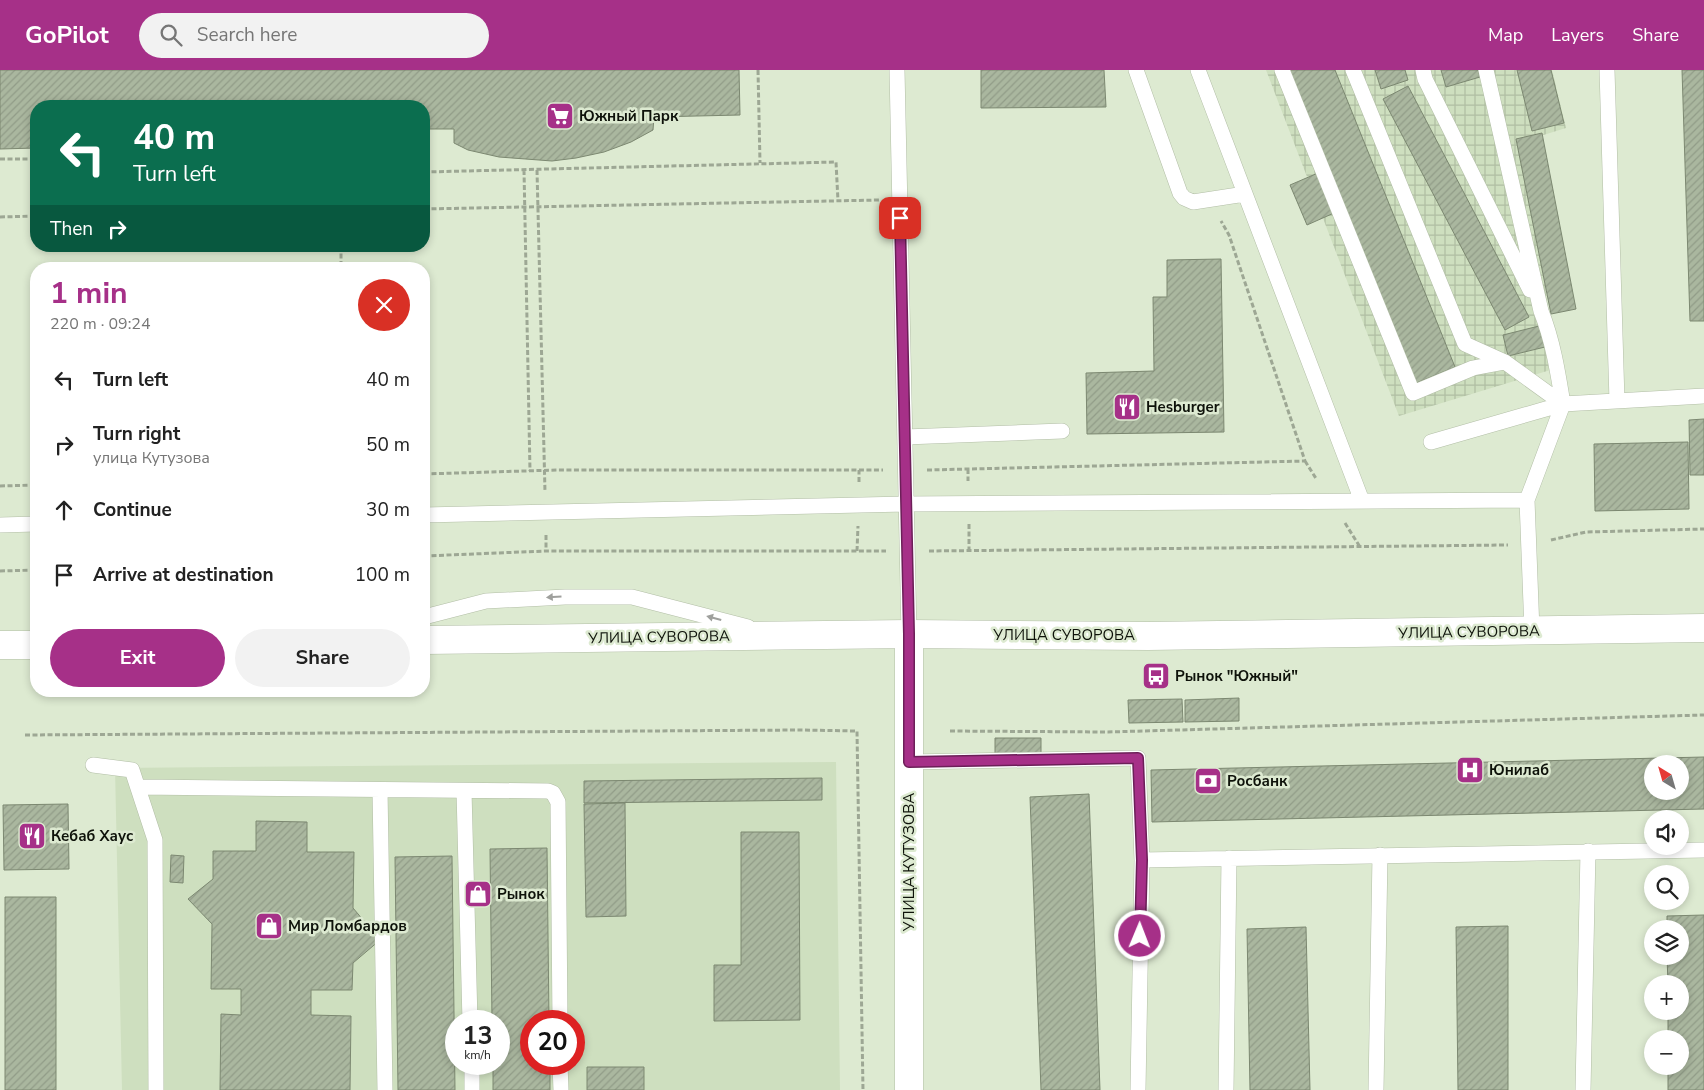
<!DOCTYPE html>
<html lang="en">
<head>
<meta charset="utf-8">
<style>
  :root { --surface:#fff; --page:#f2f2f2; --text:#222; --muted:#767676; --accent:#a63088 }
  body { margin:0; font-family:"Nunito Sans",sans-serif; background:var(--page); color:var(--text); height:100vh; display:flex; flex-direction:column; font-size:19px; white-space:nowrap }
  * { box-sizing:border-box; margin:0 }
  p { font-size:16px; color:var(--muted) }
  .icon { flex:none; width:28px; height:28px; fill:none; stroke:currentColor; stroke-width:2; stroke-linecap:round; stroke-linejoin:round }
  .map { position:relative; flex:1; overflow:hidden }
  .drawer { position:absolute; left:30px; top:192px; width:400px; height:435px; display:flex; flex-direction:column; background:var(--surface); border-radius:20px; box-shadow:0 2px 8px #0003 }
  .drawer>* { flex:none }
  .banner { position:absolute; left:30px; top:30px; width:400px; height:152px; border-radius:20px; box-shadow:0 2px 8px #0003; background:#0b6e4f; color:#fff; overflow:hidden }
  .needle { width:32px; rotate:323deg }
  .fabs { position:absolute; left:1644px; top:685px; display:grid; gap:10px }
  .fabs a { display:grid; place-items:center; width:45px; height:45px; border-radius:50%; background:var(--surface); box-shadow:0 2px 8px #0003; font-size:25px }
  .speed { position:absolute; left:445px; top:940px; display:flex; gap:10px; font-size:25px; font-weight:700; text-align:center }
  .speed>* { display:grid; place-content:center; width:65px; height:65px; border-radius:50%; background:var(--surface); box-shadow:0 2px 8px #0003; line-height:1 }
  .speed small { font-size:12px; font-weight:400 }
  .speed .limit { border:8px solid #d22; background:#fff; color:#111 }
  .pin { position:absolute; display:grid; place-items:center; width:42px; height:42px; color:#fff; margin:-21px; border-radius:10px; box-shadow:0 2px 8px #0006 }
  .me { position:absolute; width:55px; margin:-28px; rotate:1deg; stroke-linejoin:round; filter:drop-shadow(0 0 4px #0008) }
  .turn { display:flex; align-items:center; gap:18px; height:105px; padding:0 20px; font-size:22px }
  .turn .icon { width:65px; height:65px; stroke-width:2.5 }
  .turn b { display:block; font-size:35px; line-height:42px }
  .then { display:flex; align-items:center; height:48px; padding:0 20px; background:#0003; gap:10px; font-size:19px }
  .round { display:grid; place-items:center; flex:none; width:52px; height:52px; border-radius:26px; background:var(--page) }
  .head { display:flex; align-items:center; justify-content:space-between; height:85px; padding:0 20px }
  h1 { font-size:30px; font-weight:700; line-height:38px; color:var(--accent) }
  .cta { display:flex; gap:10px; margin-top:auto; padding:10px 20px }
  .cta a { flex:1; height:58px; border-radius:30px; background:var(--accent); color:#fff; font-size:20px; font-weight:700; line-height:58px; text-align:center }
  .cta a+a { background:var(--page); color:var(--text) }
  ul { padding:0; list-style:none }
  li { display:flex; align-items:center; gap:15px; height:65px; padding:0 20px }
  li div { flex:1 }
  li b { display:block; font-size:19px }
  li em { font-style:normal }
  header { display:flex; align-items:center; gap:30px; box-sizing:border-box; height:70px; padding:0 25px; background:var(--accent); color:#fff }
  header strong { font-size:24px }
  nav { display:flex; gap:28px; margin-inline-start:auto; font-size:18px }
  .search { width:350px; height:45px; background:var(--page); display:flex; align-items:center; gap:12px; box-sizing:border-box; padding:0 18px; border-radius:28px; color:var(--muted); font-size:19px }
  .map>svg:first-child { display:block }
  .built { fill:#cedfbf; fill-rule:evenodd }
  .industrial { fill:url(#industrial-grid) }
  .building { fill:url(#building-hatch); stroke:#7c8871; fill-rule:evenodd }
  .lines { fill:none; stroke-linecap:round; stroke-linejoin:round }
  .lane-casing { stroke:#b2bea6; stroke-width:16 }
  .secondary-casing { stroke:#b2bea6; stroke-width:29 }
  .path { stroke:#9da794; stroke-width:3; stroke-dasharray:5 2.5; stroke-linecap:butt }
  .lane { stroke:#fff; stroke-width:15 }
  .secondary { stroke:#fff; stroke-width:28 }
  .oneway { fill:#9fa09d }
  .route-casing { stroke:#6c1f58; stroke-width:12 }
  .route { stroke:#a63088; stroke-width:9 }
  .labels { text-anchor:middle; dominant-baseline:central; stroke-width:5; stroke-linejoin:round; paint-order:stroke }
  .poi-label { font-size:15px; font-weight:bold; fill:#0e120a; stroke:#ddead1; text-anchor:start }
  .street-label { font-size:15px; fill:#0e120a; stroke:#ddead1 }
</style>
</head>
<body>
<header>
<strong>GoPilot</strong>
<div class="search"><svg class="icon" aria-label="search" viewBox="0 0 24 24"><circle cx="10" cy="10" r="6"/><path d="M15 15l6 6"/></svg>Search here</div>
<nav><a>Map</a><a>Layers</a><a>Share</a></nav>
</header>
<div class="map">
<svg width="1704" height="1020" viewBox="0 0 1704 1020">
  <defs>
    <pattern id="industrial-grid" width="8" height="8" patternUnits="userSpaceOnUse" patternTransform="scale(1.25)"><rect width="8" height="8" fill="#cedfbf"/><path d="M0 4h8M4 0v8" fill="none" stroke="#b0bea3"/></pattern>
    <pattern id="building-hatch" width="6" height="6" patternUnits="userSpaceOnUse" patternTransform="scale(1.25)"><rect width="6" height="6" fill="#aab79f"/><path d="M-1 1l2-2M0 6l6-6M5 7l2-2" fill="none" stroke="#919c88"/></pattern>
  </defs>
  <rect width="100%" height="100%" fill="#ddead1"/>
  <!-- built -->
  <path class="built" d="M 836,692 L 840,1020 L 122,1020 L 115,698 ZM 456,951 L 499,951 L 499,994 L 456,994 ZM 531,951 L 574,951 L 574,994 L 531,994 Z"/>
  <!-- industrial -->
  <path class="industrial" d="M 1266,0 L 1552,0 L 1566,58 L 1524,71 L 1557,298 L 1399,346 Z"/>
  <!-- building -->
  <path class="building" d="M 0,0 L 739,0 L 740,45 L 654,47 L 653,60 L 631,72 L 604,82 L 576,88 L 552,91 L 499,87 L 468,80 L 454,73 L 454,59 L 424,59 L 424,36 L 36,36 L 36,78 L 0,79 Z
    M 981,0 L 1104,0 L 1106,37 L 981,38 Z
    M 1288,0 L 1335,0 L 1455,297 L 1414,314 Z
    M 1375,0 L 1405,0 L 1408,10 L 1381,19 Z
    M 1441,0 L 1478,0 L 1480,7 L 1446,17 Z
    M 1517,0 L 1551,0 L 1564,53 L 1532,61 Z
    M 1682,0 L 1704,0 L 1704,251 L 1690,251 Z
    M 1408,16 L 1529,247 L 1505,260 L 1383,29 Z
    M 1542,63 L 1576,239 L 1551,244 L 1516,69 Z
    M 1318,103 L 1334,143 L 1307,155 L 1290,115 Z
    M 1221,189 L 1224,362 L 1087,364 L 1086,303 L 1154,301 L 1153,227 L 1167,227 L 1167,190 Z
    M 1539,256 L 1545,277 L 1508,286 L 1503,265 Z
    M 1704,349 L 1704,405 L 1690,405 L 1689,350 Z
    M 1688,372 L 1689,439 L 1595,441 L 1594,374 Z
    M 1239,628 L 1239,651 L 1185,652 L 1185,630 Z
    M 1182,629 L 1183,652 L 1129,653 L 1128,630 Z
    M 995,668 L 1041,668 L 1041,684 L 995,684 Z
    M 1704,687 L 1704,739 L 1152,752 L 1151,700 ZM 1652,694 L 1680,694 L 1680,721 L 1652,721 Z
    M 822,708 L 822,730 L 584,733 L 584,711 Z
    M 1089,724 L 1100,1020 L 1041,1020 L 1030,727 Z
    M 625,733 L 626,846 L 586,847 L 584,734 Z
    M 68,734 L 69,799 L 4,800 L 3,735 Z
    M 256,751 L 307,752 L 307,782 L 354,782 L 353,838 L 380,870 L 353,893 L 352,920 L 311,920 L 311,945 L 351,946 L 350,1020 L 220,1020 L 221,944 L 241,945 L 241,919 L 211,919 L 212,854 L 188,829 L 213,809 L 213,781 L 256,781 Z
    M 741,762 L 799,762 L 800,950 L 714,951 L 714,895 L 741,895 Z
    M 547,778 L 549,951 L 531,951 L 531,994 L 550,994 L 550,1020 L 493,1020 L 493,994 L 499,994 L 499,951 L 492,951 L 490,779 Z
    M 171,785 L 184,786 L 183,813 L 170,812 Z
    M 452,786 L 455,1020 L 398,1020 L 395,787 Z
    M 5,827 L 56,827 L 56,1020 L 5,1020 Z
    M 1704,845 L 1704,1020 L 1668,1020 L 1668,996 L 1680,996 L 1680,969 L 1668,969 L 1668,941 L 1680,941 L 1680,914 L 1668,914 L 1667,886 L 1680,886 L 1680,859 L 1667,859 L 1667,846 Z
    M 1508,856 L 1508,1020 L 1458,1020 L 1456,857 Z
    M 1306,857 L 1310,1020 L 1250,1020 L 1247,859 Z
    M 587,997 L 644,997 L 644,1020 L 587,1020 Z"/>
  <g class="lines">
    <!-- lane casing -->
    <g class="lane-casing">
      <path id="lane" d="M 897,0 L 909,564
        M 1136,0 L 1180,123 L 1184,128 L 1193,132 L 1245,124
        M 1198,0 L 1362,431
        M 1282,0 L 1413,323 L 1473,298 L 1505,292
        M 1353,0 L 1465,274 L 1505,292 L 1563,334
        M 1423,0 L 1425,9 L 1530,220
        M 1486,0 L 1541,241 C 1553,271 1558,303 1563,334
        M 1607,0 L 1617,331
        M 905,367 L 1062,361
        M 1431,372 L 1563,334
        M 424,445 L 906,434 L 1527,430
        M 0,455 L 36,454
        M 424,547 L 486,531 L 565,527 L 632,527 L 748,557
        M 1532,561 L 1527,430 L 1563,334 L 1704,326
        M 909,692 L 1138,688 L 1142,790 L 1704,780
        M 93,695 L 132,700 L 155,770 L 156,1020
        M 138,717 L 548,721 L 553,723 L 558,732 L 560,951
        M 380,720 L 385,1020
        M 464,721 L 470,951
        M 472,994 L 472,1020
        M 560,994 L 561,1020
        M 1138,1020 L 1142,790
        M 1226,1020 L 1229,788
        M 1376,1020 L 1380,785
        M 1583,1020 L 1588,781"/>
    </g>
    <!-- secondary casing -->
    <g class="secondary-casing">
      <path id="secondary" d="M 424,570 L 909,564 L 1148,566 L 1704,558
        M 0,575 L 36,575
        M 909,1020 L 909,564"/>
    </g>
    <!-- path -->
    <path class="path" d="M 758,0 L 760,93
      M 0,89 L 36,89
      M 524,100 L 530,401
      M 537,100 L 545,422
      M 424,102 L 836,92 L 838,131
      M 424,139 L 879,130
      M 0,147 L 36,146
      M 341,176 L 341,199
      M 1305,391 L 1317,410
      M 968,399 L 968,411
      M 927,400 L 1305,391 L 1229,165 L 1221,151
      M 424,404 L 557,400 L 883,400
      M 859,412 L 859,400
      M 0,416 L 36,415
      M 1345,453 L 1360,477
      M 969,454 L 969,481
      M 546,465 L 546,481
      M 1551,470 L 1586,462 L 1704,459
      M 857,481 L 858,456
      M 929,481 L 1508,475
      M 424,486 L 546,481 L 886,481
      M 0,501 L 36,500
      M 950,661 L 1108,662 L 1704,645
      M 25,665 L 800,660 L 857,661 L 863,1020"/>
    <!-- lane -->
    <use href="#lane" class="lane"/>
    <!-- secondary -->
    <use href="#secondary" class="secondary"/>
  </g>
  <!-- one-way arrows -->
  <defs><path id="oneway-solid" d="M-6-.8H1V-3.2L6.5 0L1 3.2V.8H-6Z" transform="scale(1.25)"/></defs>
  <g class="oneway">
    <use href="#oneway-solid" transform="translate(554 527) rotate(177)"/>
    <use href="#oneway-solid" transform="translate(714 548) rotate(-165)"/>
  </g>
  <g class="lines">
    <!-- route casing -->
    <g class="route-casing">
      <path id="route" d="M 900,148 L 909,564 L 909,692 L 1138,688 L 1142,790 L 1140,866"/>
    </g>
    <!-- route -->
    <use href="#route" class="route"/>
  </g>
  <!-- icons -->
  <defs>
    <g id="supermarket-square" transform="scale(1.4375)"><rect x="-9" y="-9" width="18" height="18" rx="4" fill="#a63088" stroke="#ddead1"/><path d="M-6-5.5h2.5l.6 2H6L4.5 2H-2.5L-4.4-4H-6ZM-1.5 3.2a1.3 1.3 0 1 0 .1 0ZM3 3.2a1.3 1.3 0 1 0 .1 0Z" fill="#fff"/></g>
    <g id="restaurant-square" transform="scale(1.4375)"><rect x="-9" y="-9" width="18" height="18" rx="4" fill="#a63088" stroke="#ddead1"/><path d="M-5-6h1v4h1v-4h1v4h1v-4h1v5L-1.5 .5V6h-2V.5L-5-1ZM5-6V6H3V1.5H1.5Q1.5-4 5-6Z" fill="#fff"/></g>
    <g id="bus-square" transform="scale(1.4375)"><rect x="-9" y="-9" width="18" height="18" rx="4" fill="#a63088" stroke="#ddead1"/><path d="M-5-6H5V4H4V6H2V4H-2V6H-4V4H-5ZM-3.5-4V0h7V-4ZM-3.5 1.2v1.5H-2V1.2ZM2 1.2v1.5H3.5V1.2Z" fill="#fff"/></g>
    <g id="hospital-square" transform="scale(1.4375)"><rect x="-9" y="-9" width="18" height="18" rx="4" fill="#a63088" stroke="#ddead1"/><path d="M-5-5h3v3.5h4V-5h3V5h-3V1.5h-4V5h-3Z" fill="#fff"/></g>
    <g id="bank-square" transform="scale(1.4375)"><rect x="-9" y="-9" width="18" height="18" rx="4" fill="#a63088" stroke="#ddead1"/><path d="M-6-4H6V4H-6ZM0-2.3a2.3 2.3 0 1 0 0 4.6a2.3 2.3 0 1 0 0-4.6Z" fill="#fff"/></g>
    <g id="shop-square" transform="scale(1.4375)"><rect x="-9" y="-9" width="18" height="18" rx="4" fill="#a63088" stroke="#ddead1"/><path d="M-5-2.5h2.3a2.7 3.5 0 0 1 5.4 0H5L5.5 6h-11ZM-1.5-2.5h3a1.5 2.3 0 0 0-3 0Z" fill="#fff"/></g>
  </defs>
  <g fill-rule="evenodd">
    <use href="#supermarket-square" x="560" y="46"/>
    <use href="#restaurant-square" x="1127" y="337"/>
    <use href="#bus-square" x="1156" y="606"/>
    <use href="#hospital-square" x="1470" y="700"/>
    <use href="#bank-square" x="1208" y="711"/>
    <use href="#restaurant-square" x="32" y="766"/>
    <use href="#shop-square" x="478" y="824"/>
    <use href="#shop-square" x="269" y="856"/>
  </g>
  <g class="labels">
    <!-- poi labels -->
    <g class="poi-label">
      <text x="579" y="46">Южный Парк</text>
      <text x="1146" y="337">Hesburger</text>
      <text x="1175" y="606">Рынок "Южный"</text>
      <text x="1489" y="700">Юнилаб</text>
      <text x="1227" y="711">Росбанк</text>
      <text x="51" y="766">Кебаб Хаус</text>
      <text x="497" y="824">Рынок</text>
      <text x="288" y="856">Мир Ломбардов</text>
    </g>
    <!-- street labels -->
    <g class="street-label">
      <text transform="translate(1469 562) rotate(-1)">УЛИЦА СУВОРОВА</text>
      <text x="1064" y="565">УЛИЦА СУВОРОВА</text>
      <text transform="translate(659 567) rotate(-1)">УЛИЦА СУВОРОВА</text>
      <text transform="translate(909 792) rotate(-90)">УЛИЦА КУТУЗОВА</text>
    </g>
  </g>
</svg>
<div class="fabs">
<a><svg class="needle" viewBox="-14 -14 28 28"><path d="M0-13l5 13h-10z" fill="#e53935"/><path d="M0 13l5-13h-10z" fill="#767676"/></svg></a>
<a><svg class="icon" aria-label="sound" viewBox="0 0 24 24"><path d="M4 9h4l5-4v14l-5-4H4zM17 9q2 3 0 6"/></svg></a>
<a><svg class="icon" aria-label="search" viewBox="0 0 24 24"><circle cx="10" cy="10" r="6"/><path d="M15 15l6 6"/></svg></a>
<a><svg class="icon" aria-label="layers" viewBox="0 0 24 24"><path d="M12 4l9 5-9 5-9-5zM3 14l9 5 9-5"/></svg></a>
<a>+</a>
<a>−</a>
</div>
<div class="speed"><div>13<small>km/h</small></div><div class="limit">20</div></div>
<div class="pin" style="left:900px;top:148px;background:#d93025"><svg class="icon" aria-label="arrive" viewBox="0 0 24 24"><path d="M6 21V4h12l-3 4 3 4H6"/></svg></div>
<svg class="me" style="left:1140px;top:866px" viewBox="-20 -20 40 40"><circle r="17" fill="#a63088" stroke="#fff" stroke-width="3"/><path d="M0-11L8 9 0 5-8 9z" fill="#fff"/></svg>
<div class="banner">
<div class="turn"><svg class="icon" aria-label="left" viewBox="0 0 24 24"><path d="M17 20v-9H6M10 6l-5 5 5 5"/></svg><div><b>40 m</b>Turn left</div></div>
<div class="then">Then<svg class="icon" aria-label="right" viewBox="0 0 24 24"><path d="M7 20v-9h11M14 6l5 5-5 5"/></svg></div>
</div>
<section class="drawer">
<div class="head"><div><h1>1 min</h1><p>220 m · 09:24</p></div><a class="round" style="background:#d93025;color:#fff"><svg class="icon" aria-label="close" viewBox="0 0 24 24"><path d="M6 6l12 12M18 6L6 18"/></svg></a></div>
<ul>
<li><svg class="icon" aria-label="left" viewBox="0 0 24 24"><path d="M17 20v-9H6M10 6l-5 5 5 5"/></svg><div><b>Turn left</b></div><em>40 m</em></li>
<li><svg class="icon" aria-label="right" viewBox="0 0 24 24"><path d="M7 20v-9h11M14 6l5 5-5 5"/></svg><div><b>Turn right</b><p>улица Кутузова</p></div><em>50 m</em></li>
<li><svg class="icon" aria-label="ahead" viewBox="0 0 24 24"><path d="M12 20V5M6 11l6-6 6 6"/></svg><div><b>Continue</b></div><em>30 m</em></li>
<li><svg class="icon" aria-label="arrive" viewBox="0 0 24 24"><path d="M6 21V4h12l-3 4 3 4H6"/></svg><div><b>Arrive at destination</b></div><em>100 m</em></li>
</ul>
<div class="cta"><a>Exit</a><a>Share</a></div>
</section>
</div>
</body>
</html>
